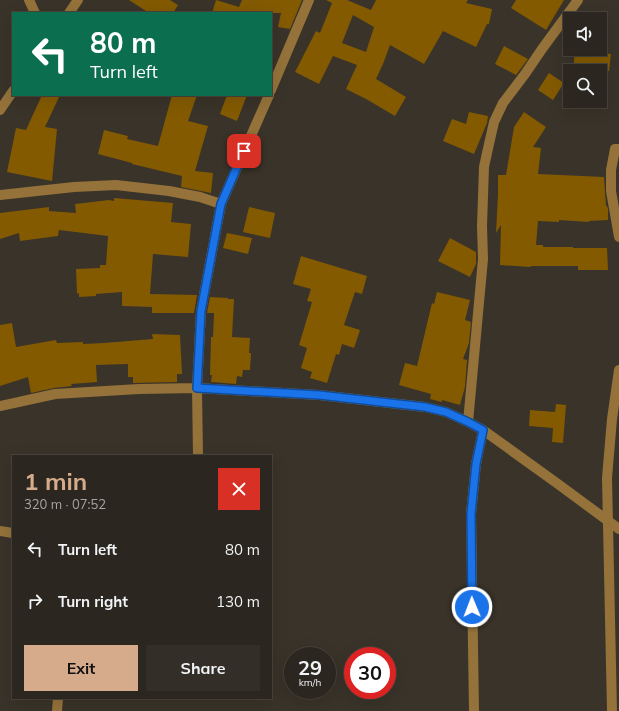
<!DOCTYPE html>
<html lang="en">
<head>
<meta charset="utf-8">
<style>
  :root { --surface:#2b261f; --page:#332e28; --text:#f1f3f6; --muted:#a6a5a4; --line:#47433d; --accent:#d6ab8b }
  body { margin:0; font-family:Mulish,sans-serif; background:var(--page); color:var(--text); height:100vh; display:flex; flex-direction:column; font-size:15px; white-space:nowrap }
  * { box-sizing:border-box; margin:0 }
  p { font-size:13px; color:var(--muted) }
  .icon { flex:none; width:22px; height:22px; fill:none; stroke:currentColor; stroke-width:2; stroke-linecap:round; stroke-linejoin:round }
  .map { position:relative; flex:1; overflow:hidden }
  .details { position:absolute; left:12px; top:455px; width:260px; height:244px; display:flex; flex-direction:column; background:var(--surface); border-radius:0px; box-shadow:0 4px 16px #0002,0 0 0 1px var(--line) }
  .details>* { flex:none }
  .guide { position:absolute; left:12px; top:12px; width:260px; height:84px; border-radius:0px; box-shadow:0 4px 16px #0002,0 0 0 1px var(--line); background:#0b6e4f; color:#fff; overflow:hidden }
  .controls { position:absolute; left:563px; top:12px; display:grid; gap:8px }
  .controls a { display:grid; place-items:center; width:44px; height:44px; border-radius:0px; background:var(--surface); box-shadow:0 4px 16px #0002,0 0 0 1px var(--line); font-size:20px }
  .speed { position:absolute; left:284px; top:647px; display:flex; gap:8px; font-size:20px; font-weight:700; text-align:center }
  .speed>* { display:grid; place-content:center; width:52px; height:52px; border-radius:50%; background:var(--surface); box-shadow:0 4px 16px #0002,0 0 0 1px var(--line); line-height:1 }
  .speed small { font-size:10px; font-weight:400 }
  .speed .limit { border:6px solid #d22; background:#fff; color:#111 }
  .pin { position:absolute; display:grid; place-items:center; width:34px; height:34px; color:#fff; margin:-17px; border-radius:8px; box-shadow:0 2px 6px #0006 }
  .me { position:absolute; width:44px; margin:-22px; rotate:359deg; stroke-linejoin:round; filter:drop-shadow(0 0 3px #0008) }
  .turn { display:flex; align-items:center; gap:14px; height:84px; padding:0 12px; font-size:18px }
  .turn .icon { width:52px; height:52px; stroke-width:2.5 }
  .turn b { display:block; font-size:28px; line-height:34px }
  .round { display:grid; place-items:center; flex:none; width:42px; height:42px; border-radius:0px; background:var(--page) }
  .head { display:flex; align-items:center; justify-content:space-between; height:68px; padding:0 12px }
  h1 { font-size:24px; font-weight:700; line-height:30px; color:var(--accent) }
  .action { display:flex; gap:8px; margin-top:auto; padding:8px 12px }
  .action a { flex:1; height:46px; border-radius:0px; background:var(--accent); color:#111; font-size:16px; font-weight:700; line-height:46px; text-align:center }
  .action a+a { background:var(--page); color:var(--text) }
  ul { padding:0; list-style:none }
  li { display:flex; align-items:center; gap:12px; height:52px; padding:0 12px }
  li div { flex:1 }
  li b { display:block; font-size:15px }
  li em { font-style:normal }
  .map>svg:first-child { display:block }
  .building { fill:#835a00; fill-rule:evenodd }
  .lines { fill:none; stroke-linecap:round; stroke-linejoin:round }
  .minor { stroke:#94723a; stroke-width:10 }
  .route-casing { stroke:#114b97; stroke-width:10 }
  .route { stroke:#1a73e8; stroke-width:7 }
</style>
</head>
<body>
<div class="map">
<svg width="619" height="711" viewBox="0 0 619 711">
  <rect width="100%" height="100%" fill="#393329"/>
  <!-- building -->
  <path class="building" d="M 129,0 L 170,0 L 178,5 L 173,13 L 149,13 Z
    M 216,0 L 239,7 L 242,0 L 302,0 L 290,29 L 278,27 L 281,13 L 212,13 Z
    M 326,0 L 347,0 L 371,10 L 376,0 L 468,0 L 466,3 L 492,9 L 489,24 L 487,24 L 476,47 L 443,31 L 424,64 L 390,45 L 383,64 L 376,79 L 406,97 L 395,116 L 366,99 L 346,89 L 357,65 L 333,56 L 319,84 L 295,72 L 316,31 L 320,33 L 332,3 ZM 353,15 L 374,27 L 366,52 L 342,43 Z
    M 516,0 L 564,0 L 546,30 L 511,8 Z
    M 504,46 L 528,59 L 516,75 L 495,64 Z
    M 575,50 L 611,54 L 609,71 L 573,71 Z
    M 549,73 L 564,83 L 553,100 L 538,90 Z
    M 42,95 L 60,95 L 45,127 L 57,129 L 52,181 L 7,172 L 16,128 L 26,130 Z
    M 172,95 L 197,95 L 188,121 L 208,126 L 195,171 L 213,173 L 211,193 L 181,187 L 182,176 L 132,164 L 132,163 L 98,154 L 104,130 L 128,136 L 127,139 L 158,146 Z
    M 227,95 L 247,95 L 237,121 L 220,114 Z
    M 469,112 L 488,116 L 487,123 L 474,154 L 443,141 L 452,119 L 466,124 Z
    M 524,112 L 546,127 L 533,147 L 541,148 L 538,174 L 604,177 L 605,192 L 606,206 L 607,206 L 608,209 L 608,220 L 589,221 L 589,222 L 559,220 L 559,222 L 538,221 L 536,245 L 543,245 L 543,247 L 573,247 L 573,248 L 607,248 L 608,270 L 578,270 L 578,266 L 531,266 L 531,267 L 500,265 L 501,225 L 496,233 L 498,194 L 498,175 L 506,175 L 514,127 Z
    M 114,198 L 173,203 L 171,222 L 191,224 L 188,257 L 153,254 L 150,294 L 197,295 L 194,313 L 152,313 L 152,307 L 122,306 L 122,292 L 96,294 L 96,296 L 79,297 L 79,293 L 77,294 L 76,269 L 100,268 L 100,265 L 106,265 L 108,236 L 59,230 L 58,236 L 20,241 L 19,233 L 0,239 L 0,213 L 49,207 L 49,211 L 76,213 L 75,204 L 109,200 L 114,201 Z
    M 249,207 L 275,213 L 270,238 L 243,232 Z
    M 227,233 L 252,238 L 248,254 L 223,248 Z
    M 450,238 L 476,252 L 476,264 L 470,277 L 438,261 Z
    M 301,256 L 367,276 L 362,294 L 355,292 L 344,325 L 360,330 L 354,348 L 342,344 L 339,355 L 336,354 L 327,383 L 310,378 L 312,372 L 301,368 L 307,348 L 299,345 L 312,302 L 307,301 L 311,289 L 293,284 Z
    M 437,292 L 470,300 L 465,320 L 471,322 L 469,343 L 463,359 L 467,360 L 465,387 L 460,405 L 442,400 L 442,402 L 430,399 L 431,394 L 399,385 L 405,363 L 417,366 L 432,303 L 434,304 Z
    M 210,297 L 228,298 L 228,299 L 234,299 L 232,337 L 250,338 L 249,353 L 251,353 L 250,370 L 243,370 L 242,377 L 237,376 L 236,384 L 211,382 L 212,375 L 210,375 L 211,337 L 213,337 L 214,313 L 207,313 Z
    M 12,323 L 16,347 L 56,340 L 57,343 L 83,342 L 83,344 L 104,343 L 153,339 L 152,334 L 180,335 L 182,374 L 177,374 L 177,382 L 133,383 L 133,377 L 128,377 L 128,364 L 96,365 L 97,382 L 71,384 L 72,386 L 54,388 L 31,393 L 28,377 L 0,386 L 0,325 Z
    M 556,404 L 566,405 L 563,443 L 552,442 L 553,428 L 529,426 L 530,410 L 555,412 Z"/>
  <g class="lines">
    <!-- minor -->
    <path class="minor" d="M 29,0 L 35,13
      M 69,13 L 78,0
      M 271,90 L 309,0
      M 0,110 L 13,91
      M 619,149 L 615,149 L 611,170 L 611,191 L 619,237
      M 0,195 L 74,187 L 116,185 L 169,191 L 200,197 L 221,204
      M 0,406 L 55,394 L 139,389 L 197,388 L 319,395 L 425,407 L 446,412 L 468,422 L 483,430 L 558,484 L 619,529
      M 468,422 L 483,259 L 482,226 L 484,167 L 487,153 L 494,122 L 503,103 L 525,74 L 542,49 L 578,0
      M 198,456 L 197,388 L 201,311 L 221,204 L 269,95
      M 0,531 L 13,533
      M 57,711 L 58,698
      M 474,711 L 471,514 L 476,464 L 483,430
      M 612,711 L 607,478 L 612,419 L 619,370"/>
  </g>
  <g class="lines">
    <!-- route casing -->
    <g class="route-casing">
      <path id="route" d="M 244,151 L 221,204 L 201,311 L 197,388 L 319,395 L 425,407 L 446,412 L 468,422 L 483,430 L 476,464 L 471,514 L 472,607"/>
    </g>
    <!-- route -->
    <use href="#route" class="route"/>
  </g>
</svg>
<div class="controls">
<a><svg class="icon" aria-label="sound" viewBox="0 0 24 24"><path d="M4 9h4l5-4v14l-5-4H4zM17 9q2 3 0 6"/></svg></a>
<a><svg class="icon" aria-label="search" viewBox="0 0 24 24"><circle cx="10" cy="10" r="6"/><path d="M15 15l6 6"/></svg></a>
</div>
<div class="speed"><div>29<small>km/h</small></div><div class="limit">30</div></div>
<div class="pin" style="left:244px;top:151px;background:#d93025"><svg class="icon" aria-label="arrive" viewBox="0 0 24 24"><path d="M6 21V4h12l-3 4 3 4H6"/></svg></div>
<svg class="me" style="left:472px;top:607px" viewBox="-20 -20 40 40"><circle r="17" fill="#1a73e8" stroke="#fff" stroke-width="3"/><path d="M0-11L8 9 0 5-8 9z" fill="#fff"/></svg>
<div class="guide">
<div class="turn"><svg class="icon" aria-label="left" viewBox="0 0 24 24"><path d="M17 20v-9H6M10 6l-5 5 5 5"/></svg><div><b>80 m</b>Turn left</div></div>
</div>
<section class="details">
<div class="head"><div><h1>1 min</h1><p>320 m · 07:52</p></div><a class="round" style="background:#d93025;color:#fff"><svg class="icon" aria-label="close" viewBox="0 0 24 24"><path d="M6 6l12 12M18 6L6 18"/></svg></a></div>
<ul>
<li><svg class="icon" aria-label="left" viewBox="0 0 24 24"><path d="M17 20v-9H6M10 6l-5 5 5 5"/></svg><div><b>Turn left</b></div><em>80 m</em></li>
<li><svg class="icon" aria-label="right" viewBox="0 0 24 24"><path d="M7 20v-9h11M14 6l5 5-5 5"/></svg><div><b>Turn right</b></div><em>130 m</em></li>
</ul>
<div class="action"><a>Exit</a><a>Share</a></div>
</section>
</div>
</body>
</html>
